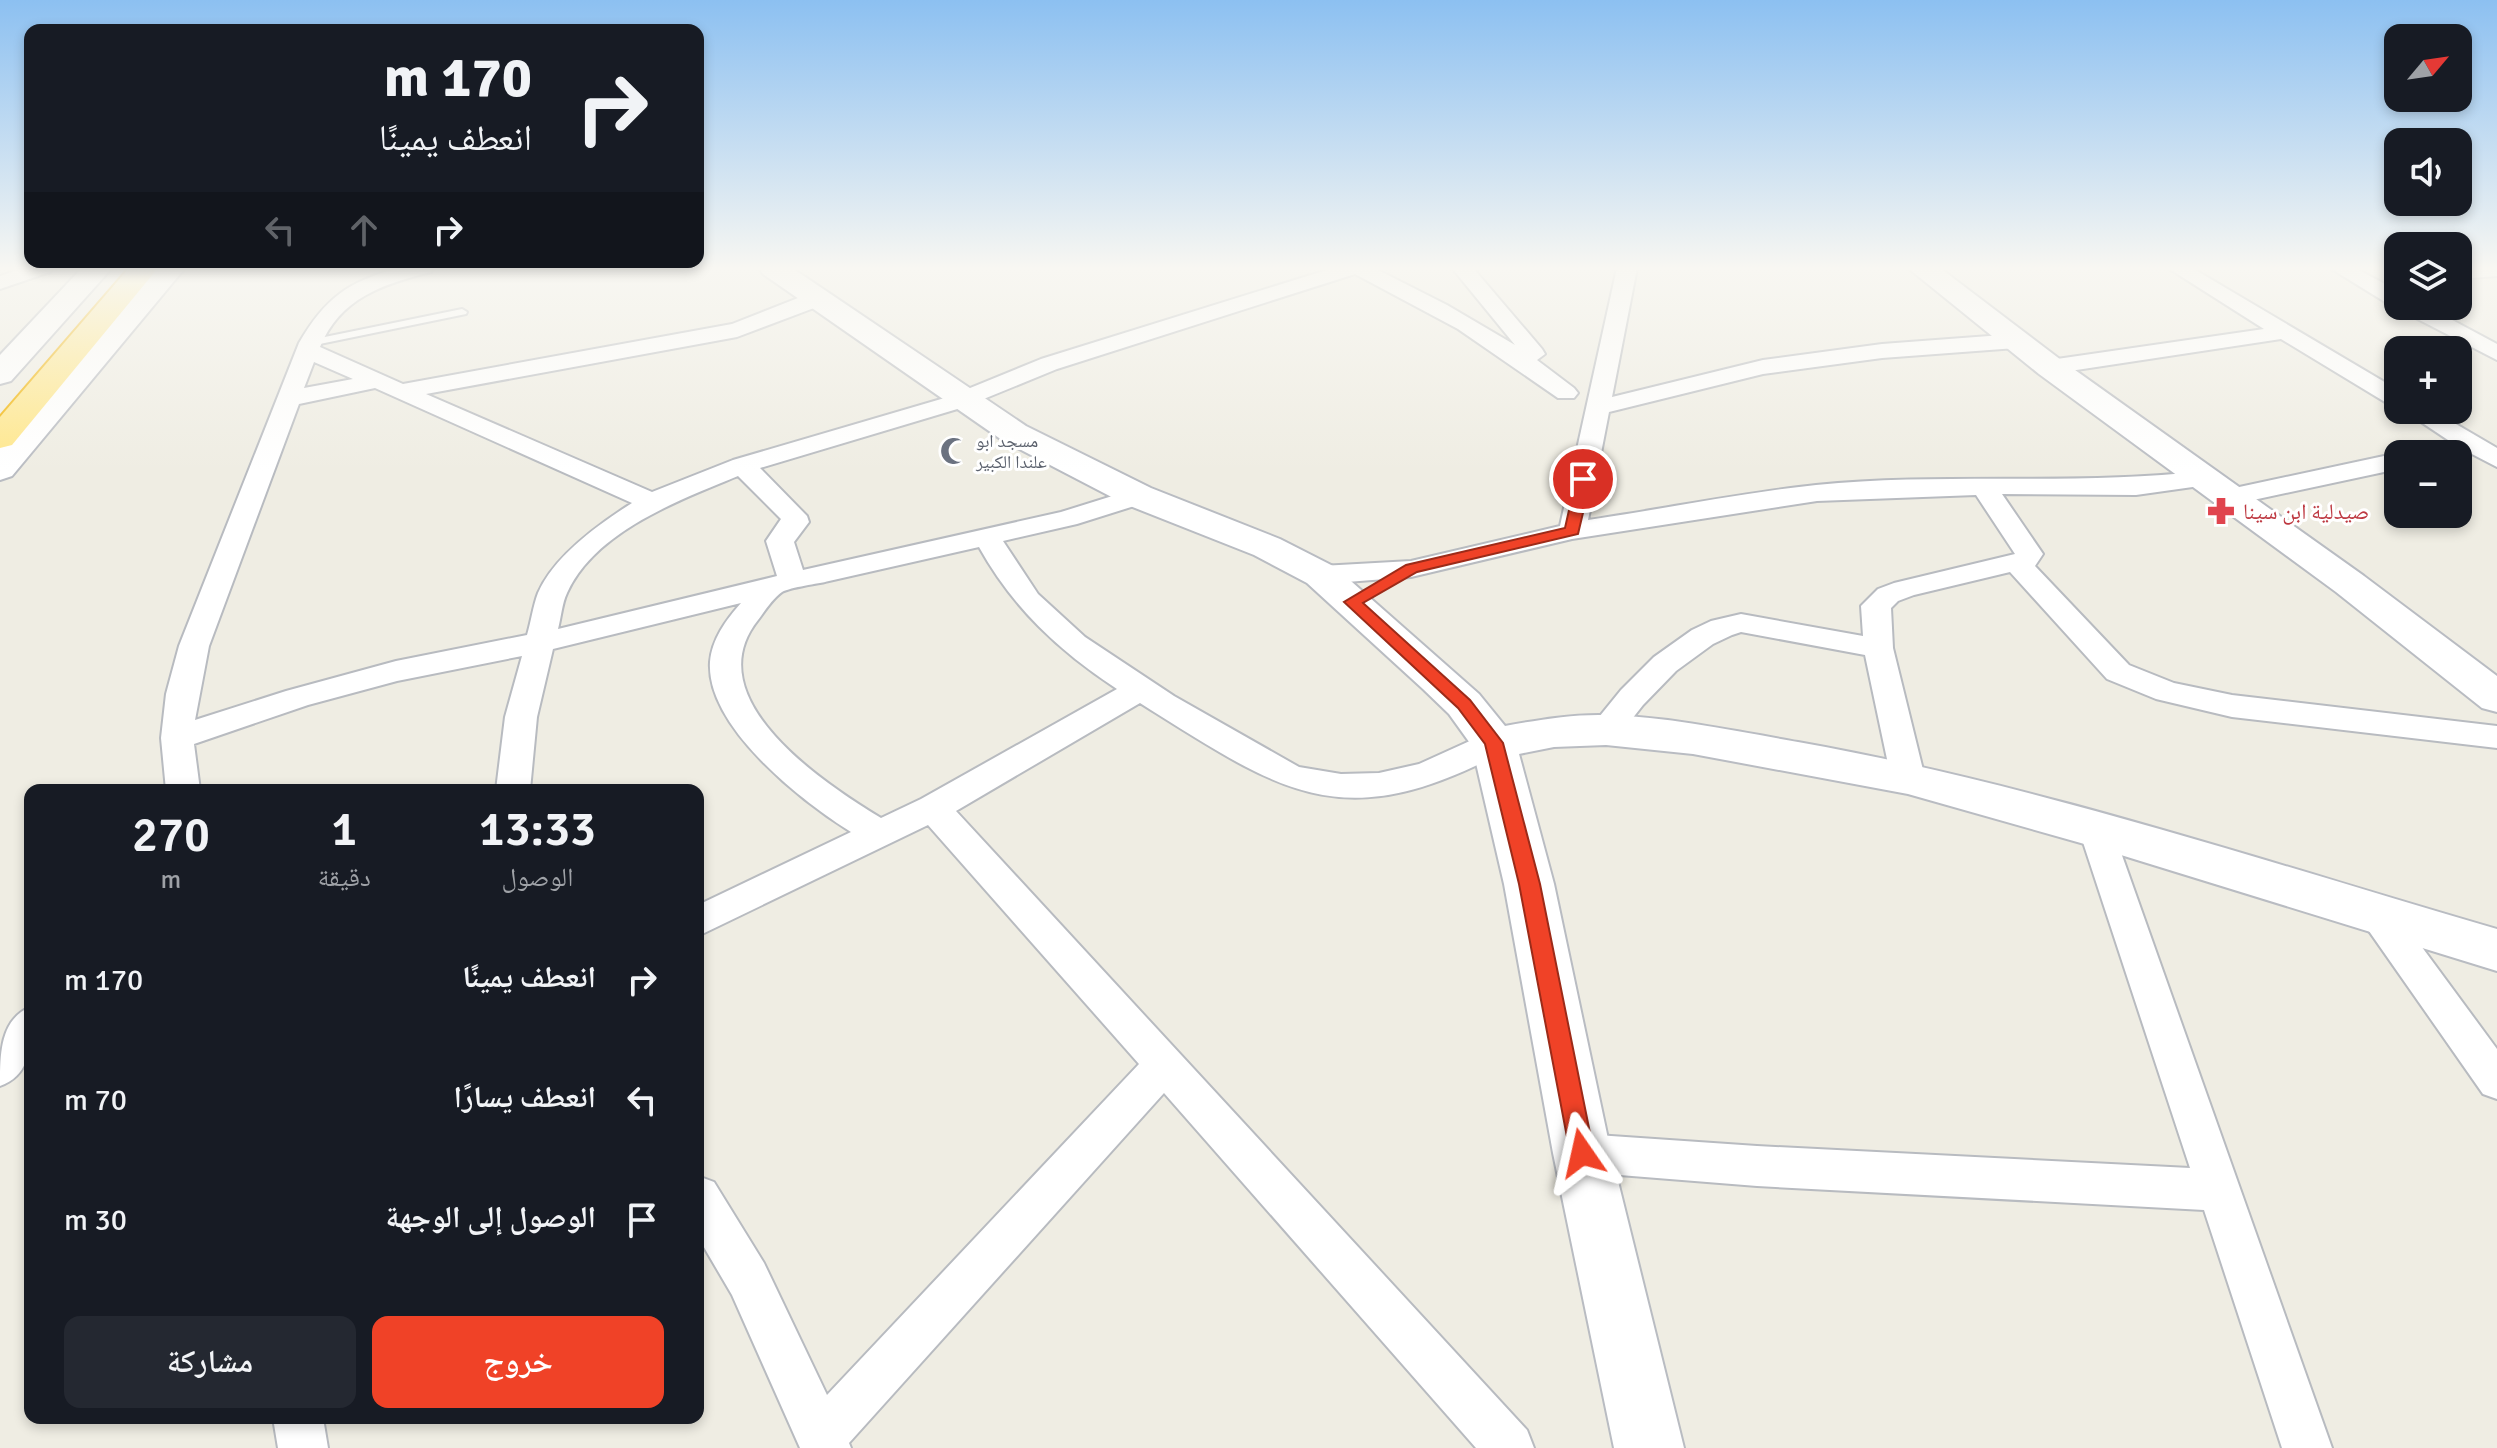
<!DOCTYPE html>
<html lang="ar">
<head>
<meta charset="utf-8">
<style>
  :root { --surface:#171b24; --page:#242831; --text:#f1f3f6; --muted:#9ea1a6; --accent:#f04227 }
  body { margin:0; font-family:Signika,"Noto Naskh Arabic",sans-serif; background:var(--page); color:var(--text); direction:rtl; height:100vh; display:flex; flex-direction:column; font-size:30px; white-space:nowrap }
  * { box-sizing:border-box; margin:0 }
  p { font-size:26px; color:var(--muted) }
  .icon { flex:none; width:44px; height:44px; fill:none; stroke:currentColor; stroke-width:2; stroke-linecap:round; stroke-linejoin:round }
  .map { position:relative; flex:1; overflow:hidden; direction:ltr }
  .panel { position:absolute; left:24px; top:784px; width:680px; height:640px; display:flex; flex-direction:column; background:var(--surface); border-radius:16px; box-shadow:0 4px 12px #0003; direction:rtl }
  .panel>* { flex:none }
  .hud { position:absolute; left:24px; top:24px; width:680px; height:244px; border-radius:16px; box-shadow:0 4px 12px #0003; direction:rtl; background:#171b24; color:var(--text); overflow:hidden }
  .needle { width:52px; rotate:61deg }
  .buttons { position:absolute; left:2384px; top:24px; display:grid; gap:16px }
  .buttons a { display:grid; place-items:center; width:88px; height:88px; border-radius:16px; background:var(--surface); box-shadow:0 4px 12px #0003; font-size:40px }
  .pin { position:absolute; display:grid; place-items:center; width:68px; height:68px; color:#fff; margin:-34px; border:4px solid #fff; border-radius:50%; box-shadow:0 2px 8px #0007 }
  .me { position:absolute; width:88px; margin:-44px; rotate:349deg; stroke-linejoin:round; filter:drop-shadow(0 0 6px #0008) }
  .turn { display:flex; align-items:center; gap:28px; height:168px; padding:0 40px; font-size:36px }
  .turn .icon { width:104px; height:104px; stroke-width:2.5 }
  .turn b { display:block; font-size:56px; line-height:68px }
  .lanes { display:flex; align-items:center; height:76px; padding:0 40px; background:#0003; justify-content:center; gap:40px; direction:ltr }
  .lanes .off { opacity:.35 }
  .eta { display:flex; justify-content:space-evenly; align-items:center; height:136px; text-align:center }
  .eta b { font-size:48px; font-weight:600; line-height:56px }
  .primary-button { display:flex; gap:16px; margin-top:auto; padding:16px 40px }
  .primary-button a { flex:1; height:92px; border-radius:16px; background:var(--accent); color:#fff; font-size:32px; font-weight:600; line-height:92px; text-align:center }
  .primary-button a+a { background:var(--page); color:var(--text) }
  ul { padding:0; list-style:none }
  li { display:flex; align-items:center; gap:24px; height:120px; padding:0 40px }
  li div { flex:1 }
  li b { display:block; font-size:30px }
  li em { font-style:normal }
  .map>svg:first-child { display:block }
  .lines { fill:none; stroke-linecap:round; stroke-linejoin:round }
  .lane-casing { stroke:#b8bbc0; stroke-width:4 }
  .street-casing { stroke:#b8bbc0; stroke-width:4 }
  .secondary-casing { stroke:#b9bcc2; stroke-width:4 }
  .highway-casing { stroke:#f2b300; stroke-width:4 }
  .lane { fill:#fff; fill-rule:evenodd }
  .street { fill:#fff; fill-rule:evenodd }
  .secondary { fill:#fff; fill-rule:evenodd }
  .highway { fill:#ffe78a; fill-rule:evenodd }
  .route { fill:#f04227; stroke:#9c2b19; stroke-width:2 }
  .labels { text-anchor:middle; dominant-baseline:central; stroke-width:6; stroke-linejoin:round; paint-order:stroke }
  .far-worship-label { font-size:18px; fill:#5b616d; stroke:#fff; text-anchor:start }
  .health-label { font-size:22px; fill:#be3a42; stroke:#fff; text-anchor:start }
</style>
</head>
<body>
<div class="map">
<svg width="2497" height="1448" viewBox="0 0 2497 1448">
  <rect width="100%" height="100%" fill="#efede3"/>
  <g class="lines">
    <!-- lane casing -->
    <g class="lane-casing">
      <path id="lane" d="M 462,309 L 467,312 L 466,314 L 310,346 L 304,343 L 310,340 Z"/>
    </g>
    <!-- street casing -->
    <g class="street-casing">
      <path id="street" d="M 23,268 L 53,268 L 50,272 L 0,289 L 0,276 Z
        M 399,268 L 434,268 L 431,272 C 383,284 340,298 320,347 L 403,384 L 732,324 L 798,298 L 814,298 L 817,303 L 814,308 L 737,337 L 426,394 L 652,492 L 733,460 L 948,397 L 1041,359 L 1333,268 L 1374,268 L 1447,305 L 1515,345 L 1452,268 L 1473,268 L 1542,349 L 1545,354 L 1537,360 L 1574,388 L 1578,393 L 1574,398 L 1558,398 L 1458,329 L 1355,274 L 1057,369 L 964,407 L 760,468 L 807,516 L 809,522 L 794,542 L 803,570 L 1061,512 L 1138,488 L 1147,490 L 1151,496 L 1147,502 L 1077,524 L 1003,541 L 1038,594 L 1085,637 L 1174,696 L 1299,767 L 1341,774 L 1379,773 L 1419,764 L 1483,735 L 1494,732 L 1505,735 L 1510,743 L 1505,751 C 1342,838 1283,793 1140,703 L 956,811 L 1527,1430 L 1534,1448 L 1476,1448 L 1164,1093 L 849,1443 L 851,1448 L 800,1448 L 732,1295 L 698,1237 L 698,1176 L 714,1182 L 764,1263 L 827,1395 L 1139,1064 L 928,825 L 698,936 L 698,905 L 851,832 C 803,802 706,727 710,662 C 712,639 726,620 741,603 L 553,649 L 537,717 L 530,790 L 496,790 L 505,717 L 522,656 L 397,681 L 308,705 L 194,744 L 200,790 L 166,790 L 161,738 L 166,694 L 179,646 L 299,343 C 325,298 349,281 399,268 ZM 314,362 L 353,379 L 304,388 ZM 375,388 L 632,503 C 599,524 554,556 538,593 C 533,606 531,622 527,635 L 396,661 L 286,691 L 195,720 L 209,646 L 299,404 ZM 738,476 L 781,519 L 766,541 L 777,576 L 558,629 C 561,618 562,603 567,593 C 595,531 680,500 738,476 ZM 979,547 C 1013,608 1059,651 1117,689 L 921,799 L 881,818 C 825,784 695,699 758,620 C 764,612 773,598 782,592 C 791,587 818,584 829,581 C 879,570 929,558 979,547 Z
        M 1617,268 L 1637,268 L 1612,397 L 1763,360 L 1882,344 L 2016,334 L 2027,341 L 2016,348 L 1882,358 L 1763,374 L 1609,412 L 1588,520 C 1664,509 1740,493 1816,485 C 1946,472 2076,486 2205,471 L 2214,474 L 2218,479 L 2214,484 L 2136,495 L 2002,494 L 2043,554 L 2035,566 L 2129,665 L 2174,683 L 2232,695 L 2497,726 L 2497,748 L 2232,717 L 2156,699 L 2107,679 L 2010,572 L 1914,595 L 1898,601 L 1891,608 L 1893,648 L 1925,778 L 1920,786 L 1908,790 L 1896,786 L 1891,778 L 1865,655 L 1741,632 L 1732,635 L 1713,644 L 1676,671 L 1643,705 L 1617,738 L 1606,741 L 1595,738 L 1590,730 L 1595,722 L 1621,690 L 1654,657 L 1692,630 L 1711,621 L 1741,614 L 1863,636 L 1861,606 L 1878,589 L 1894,583 L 2015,554 L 1976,495 L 1817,501 L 1572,539 L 1411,577 L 1321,584 L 1311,581 L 1307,575 L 1311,569 L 1321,566 L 1411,561 L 1560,526 Z
        M 2168,268 L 2192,268 L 2398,390 L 2398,407 L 2390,405 L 2281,339 L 2050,374 L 2042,372 L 2038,367 L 2042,362 L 2050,360 L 2264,329 Z
        M 2330,268 L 2355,268 L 2398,291 L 2398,306 L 2426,306 L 2497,344 L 2497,360 L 2402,311 L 2399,306 L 2390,305 Z
        M 2458,268 L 2497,268 L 2497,276 L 2458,279 Z
        M 2403,410 L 2432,410 L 2497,448 L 2497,467 L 2470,453 L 2417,454 L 2421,449 L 2451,442 Z
        M 2398,453 L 2400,454 L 2398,454 L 2398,469 L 2230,505 L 2221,503 L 2217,497 L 2221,491 L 2230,489 Z
        M 2096,817 L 2108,821 L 2113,830 L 2332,1448 L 2282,1448 L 2204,1210 L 1757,1186 L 1582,1172 L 1567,1167 L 1561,1153 L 1567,1139 L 1582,1134 L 1757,1146 L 2190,1168 L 2079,830 L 2084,821 Z
        M 2375,897 L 2388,901 L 2497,1049 L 2497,1099 L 2483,1094 L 2362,921 L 2357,911 L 2362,901 Z
        M 30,1007 C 30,1039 35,1073 0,1086 C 0,1054 0,1020 30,1007 Z
        M 273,1418 L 323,1418 L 328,1448 L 278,1448 Z"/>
    </g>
    <!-- secondary casing -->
    <g class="secondary-casing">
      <path id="secondary" d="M 82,268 L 112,268 L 11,381 L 0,384 L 0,355 Z
        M 156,268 L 185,268 L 12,476 L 0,480 L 0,447 Z
        M 759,268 L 792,268 L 1026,426 L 1151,488 L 1280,539 L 1335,567 L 1479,694 L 1505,726 C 1538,720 1572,714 1606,715 C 1671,717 1735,731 1798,742 C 2035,784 2266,862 2497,929 L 2497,971 L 2095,847 L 1908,794 L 1693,754 L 1606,745 L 1554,747 L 1519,754 L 1554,884 L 1611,1153 L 1684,1448 L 1614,1448 L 1553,1153 L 1504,884 L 1472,746 L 1449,714 L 1423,689 L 1307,583 L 1254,555 L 1125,504 L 1002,440 L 763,274 Z
        M 1908,268 L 1940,268 L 2061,360 L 2364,576 L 2497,676 L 2497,712 L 2482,708 L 2336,592 L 2039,374 Z"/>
    </g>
    <!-- highway casing -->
    <g class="highway-casing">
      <path id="highway" d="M 129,268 L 158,268 L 12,445 L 0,448 L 0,417 Z"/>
    </g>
    <!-- lane -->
    <use href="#lane" class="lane"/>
    <!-- street -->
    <use href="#street" class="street"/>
    <!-- secondary -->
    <use href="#secondary" class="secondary"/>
    <!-- highway -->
    <use href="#highway" class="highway"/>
  </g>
  <!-- sky -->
  <linearGradient id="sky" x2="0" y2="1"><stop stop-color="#8cc0f1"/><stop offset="0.57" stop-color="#f8f7f2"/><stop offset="1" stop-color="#f8f7f2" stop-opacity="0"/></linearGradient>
  <rect width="2497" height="471" fill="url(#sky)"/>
  <!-- route -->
  <path class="route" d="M 1583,474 L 1591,479 L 1578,534 L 1417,572 L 1363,603 L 1470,700 L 1503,743 L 1540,884 L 1594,1153 L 1591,1160 L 1582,1164 L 1574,1160 L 1570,1153 L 1519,884 L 1485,744 L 1458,708 L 1344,602 L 1406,565 L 1565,528 L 1576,479 Z"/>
  <!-- icons -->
  <defs>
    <g id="mosque-bare" transform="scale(2.16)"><path d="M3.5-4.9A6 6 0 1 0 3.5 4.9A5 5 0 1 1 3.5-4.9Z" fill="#6b7280" stroke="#fff" stroke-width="2.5" paint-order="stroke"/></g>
    <g id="pharmacy-bare" transform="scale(2.16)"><path d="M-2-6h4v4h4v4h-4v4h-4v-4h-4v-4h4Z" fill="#e0444e" stroke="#fff" stroke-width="2.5" paint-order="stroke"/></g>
  </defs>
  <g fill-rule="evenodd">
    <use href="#mosque-bare" x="954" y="451"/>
    <use href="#pharmacy-bare" x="2221" y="511"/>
  </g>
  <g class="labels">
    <!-- far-worship labels -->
    <g class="far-worship-label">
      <text x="976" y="441">مسجد ابو<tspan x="976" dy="21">علندا الكبير</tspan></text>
    </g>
    <!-- health labels -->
    <g class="health-label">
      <text x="2243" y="511">صيدلية ابن سينا</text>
    </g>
  </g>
</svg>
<div class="buttons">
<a><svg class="needle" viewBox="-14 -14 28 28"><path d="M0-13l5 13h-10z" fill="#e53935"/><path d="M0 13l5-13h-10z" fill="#9ea1a6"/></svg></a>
<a><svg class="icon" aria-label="sound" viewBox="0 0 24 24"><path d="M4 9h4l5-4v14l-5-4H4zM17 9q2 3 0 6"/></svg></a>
<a><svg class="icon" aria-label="layers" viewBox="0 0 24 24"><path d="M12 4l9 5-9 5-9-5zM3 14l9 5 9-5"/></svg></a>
<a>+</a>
<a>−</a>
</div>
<div class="pin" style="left:1583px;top:479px;background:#d93025"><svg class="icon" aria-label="arrive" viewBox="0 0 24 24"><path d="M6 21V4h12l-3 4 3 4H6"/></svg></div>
<svg class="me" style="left:1582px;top:1153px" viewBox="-20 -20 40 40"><path d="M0-17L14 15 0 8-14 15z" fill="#f04227" stroke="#fff" stroke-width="4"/></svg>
<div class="hud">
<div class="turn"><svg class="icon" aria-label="right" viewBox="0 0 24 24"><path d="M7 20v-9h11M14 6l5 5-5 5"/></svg><div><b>170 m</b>انعطف يمينًا</div></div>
<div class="lanes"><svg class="icon off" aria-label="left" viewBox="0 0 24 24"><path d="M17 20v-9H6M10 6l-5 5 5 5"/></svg><svg class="icon off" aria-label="ahead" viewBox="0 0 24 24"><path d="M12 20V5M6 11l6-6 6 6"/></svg><svg class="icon" aria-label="right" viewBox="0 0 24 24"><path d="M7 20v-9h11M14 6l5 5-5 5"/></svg></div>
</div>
<section class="panel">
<div class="eta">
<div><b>13:33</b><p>الوصول</p></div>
<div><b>1</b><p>دقيقة</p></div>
<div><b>270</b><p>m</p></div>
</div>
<ul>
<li><svg class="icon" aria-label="right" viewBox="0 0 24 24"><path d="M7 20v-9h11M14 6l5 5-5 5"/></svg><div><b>انعطف يمينًا</b></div><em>170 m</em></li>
<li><svg class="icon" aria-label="left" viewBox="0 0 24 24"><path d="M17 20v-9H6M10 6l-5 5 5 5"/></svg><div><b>انعطف يسارًا</b></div><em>70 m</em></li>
<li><svg class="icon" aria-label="arrive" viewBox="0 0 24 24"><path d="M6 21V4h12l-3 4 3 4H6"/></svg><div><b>الوصول إلى الوجهة</b></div><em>30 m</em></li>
</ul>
<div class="primary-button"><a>خروج</a><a>مشاركة</a></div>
</section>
</div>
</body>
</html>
